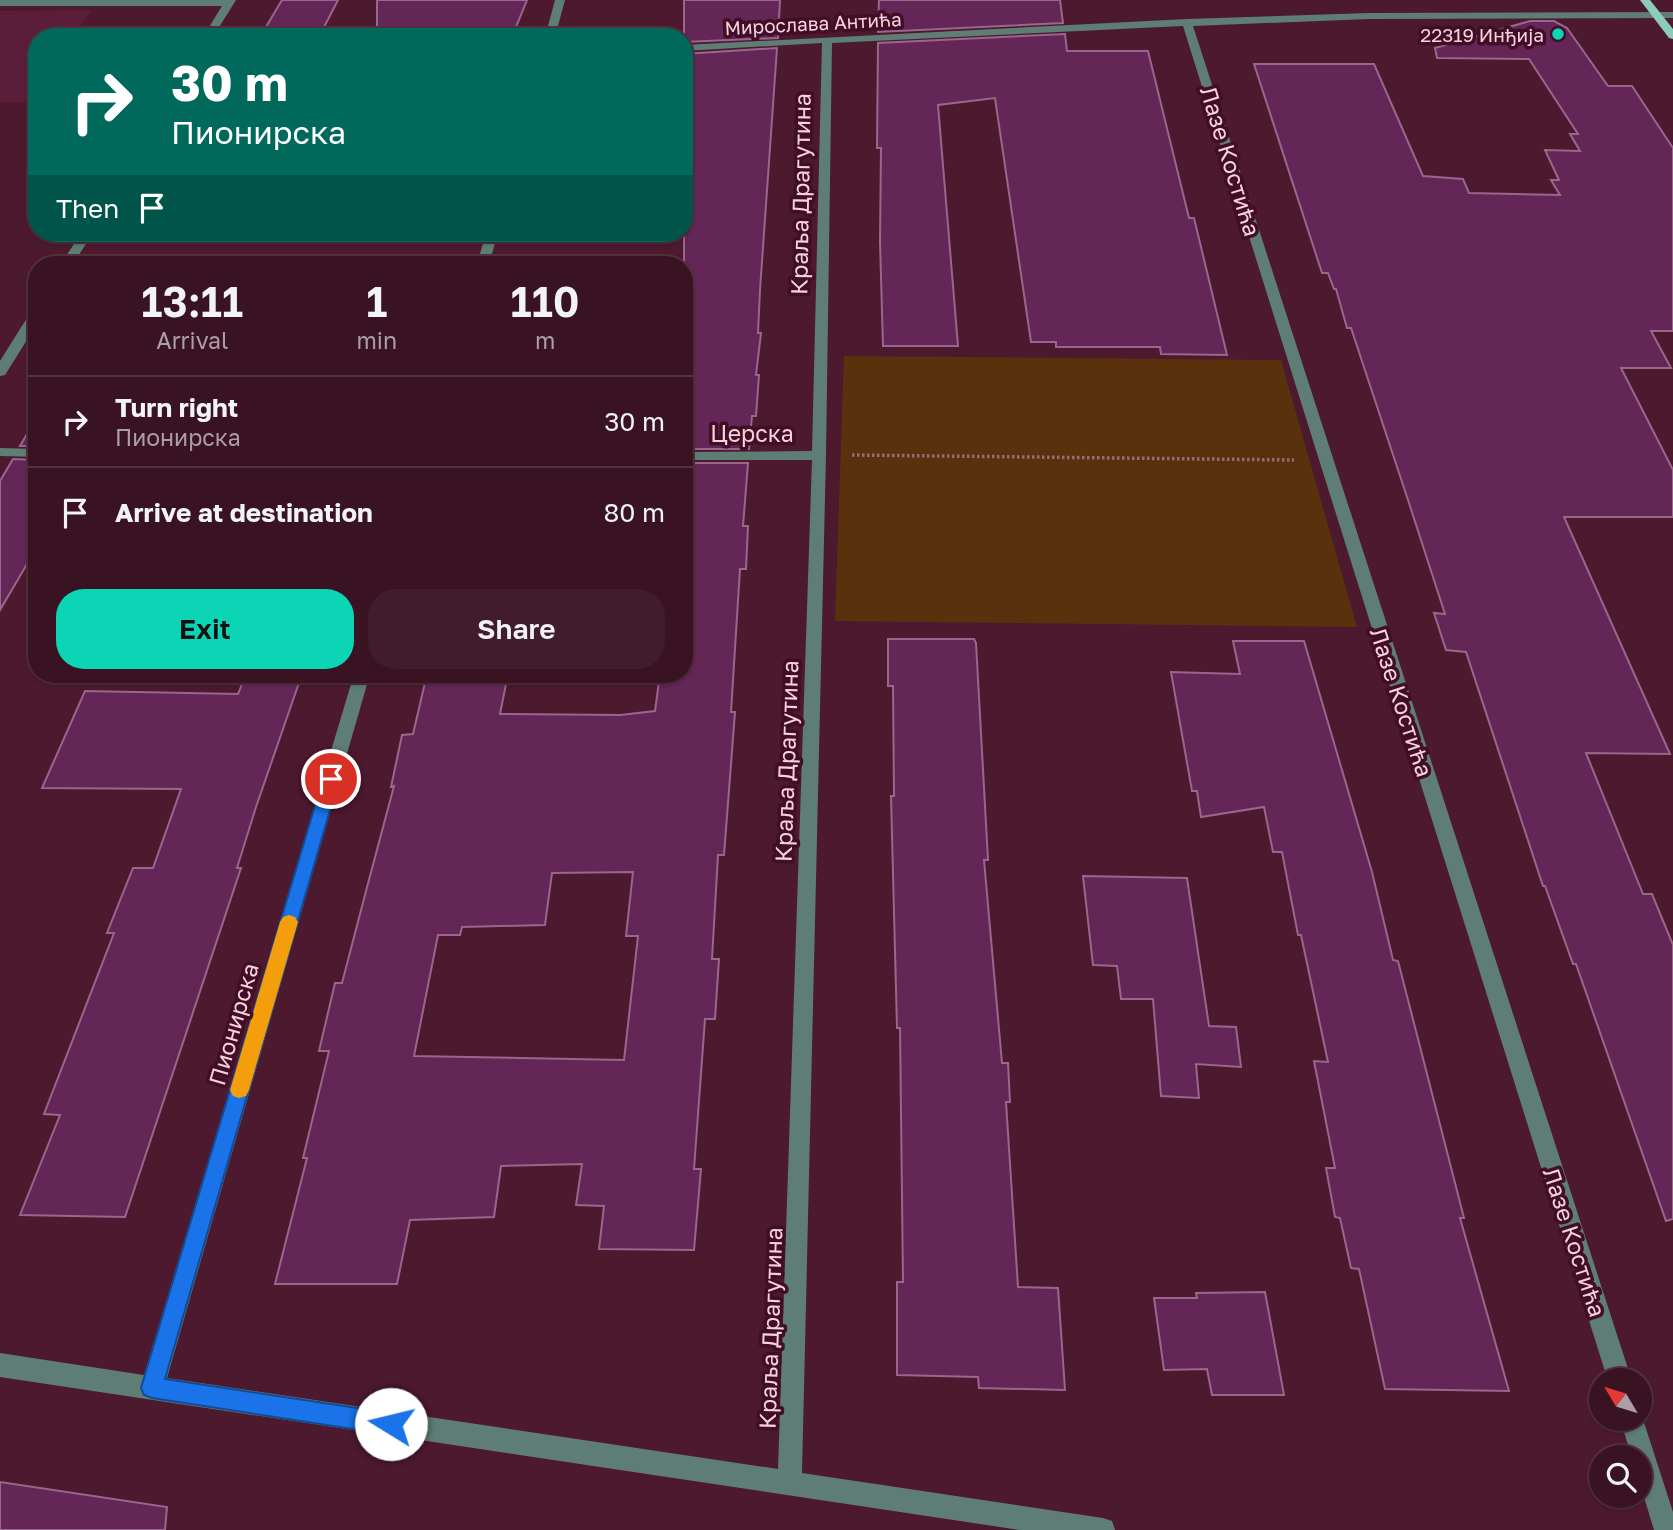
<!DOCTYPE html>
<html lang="en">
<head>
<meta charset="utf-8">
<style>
  :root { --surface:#3a1323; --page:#411c2b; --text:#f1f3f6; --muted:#ab9ea6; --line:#543241; --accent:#0cd5b5 }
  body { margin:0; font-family:"Golos Text",sans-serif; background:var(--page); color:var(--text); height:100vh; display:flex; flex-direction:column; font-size:26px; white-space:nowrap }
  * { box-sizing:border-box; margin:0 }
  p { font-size:23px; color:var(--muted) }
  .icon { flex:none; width:38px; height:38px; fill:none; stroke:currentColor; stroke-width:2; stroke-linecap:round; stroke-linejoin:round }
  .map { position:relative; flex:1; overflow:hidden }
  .panel { position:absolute; left:28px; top:256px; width:665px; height:427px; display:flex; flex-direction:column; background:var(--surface); border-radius:28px; box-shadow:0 2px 5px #0004,0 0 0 2px var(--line) }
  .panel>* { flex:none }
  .banner { position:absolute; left:28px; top:28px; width:665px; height:214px; border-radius:28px; box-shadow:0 2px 5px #0004,0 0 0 2px var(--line); background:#00695c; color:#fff; overflow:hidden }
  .needle { width:46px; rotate:308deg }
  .fabs { position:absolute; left:1589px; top:1368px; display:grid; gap:14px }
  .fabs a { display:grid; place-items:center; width:63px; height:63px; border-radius:50%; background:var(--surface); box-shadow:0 2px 5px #0004,0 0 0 2px var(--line); font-size:35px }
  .pin { position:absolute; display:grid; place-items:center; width:60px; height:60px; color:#fff; margin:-30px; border:4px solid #fff; border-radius:50%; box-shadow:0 2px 7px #0007 }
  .me { position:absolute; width:77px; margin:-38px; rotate:279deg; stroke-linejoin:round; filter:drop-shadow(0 0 5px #0008) }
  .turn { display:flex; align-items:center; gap:24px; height:147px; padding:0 28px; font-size:32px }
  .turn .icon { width:91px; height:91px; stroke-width:2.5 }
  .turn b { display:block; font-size:49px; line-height:60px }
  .then { display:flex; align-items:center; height:66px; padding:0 28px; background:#0003; gap:14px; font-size:26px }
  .eta { display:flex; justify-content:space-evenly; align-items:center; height:119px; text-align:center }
  .eta b { font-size:42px; font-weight:600; line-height:49px }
  .action { display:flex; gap:14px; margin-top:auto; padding:14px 28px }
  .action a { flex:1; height:80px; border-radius:28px; background:var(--accent); color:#111; font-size:28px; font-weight:600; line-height:80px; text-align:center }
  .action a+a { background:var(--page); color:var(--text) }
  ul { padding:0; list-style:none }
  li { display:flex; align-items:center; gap:21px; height:91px; padding:0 28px; border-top:2px solid var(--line) }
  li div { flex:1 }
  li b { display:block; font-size:26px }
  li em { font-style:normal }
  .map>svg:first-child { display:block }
  .built { fill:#5a1e38 }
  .green { fill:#5a310d }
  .building { fill:#642657; stroke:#99668c; stroke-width:2; fill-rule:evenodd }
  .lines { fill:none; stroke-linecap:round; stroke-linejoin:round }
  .path { stroke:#976b7c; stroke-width:3.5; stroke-dasharray:2.5 2.5; stroke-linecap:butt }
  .minor { fill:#5e7d75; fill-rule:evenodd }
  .major { fill:#8bccbb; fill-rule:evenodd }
  .route { fill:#1a73e8; stroke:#114b97; stroke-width:2 }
  .slow { fill:#f59e0b }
  .poi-dot { fill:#0cd5b5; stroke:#410e25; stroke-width:2.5 }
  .labels { text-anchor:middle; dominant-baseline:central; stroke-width:7; stroke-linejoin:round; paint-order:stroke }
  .far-street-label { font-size:19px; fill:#f5d2de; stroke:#410e25 }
  .far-poi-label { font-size:19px; fill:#f5d2de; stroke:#410e25; text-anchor:end }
  .street-label { font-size:23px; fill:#f5d2de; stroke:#410e25 }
</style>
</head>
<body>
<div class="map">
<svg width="1673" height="1530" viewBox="0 0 1673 1530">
  <rect width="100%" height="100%" fill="#4d192f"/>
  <!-- built -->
  <path class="built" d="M 92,10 L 72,37 L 37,37 L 37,83 L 23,102 L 0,102 L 0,11 Z"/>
  <!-- green -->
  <path class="green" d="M 844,356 L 1281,360 L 1357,627 L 835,621 Z"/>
  <!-- building -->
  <path class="building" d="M 282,0 L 338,0 L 319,37 L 260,37 Z
    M 377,0 L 527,0 L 512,37 L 377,36 Z
    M 684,0 L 780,0 L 778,38 L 684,42 Z
    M 879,0 L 1060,0 L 1063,23 L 878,32 Z
    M 1530,21 L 1554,21 L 1567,28 L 1608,86 L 1632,86 L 1673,148 L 1673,331 L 1651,331 L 1671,368 L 1621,368 L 1673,470 L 1673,517 L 1564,517 L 1670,754 L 1586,753 L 1643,894 L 1652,894 L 1673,945 L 1673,1219 L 1666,1221 L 1576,964 L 1573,964 L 1545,886 L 1543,886 L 1466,652 L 1446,650 L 1434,613 L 1445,614 L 1408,500 L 1351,328 L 1347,328 L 1336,289 L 1334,289 L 1328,273 L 1322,273 L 1254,64 L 1374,64 L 1423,176 L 1463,179 L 1469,193 L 1560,195 L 1551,180 L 1559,180 L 1545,150 L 1580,151 L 1570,134 L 1578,134 L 1529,59 L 1437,58 L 1435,48 Z
    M 1065,34 L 1067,51 L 1148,51 L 1189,218 L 1194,218 L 1227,355 L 1161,354 L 1160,347 L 1056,347 L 1056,342 L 1031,342 L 995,98 L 938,105 L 958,346 L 883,346 L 880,242 L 881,148 L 877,148 L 878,43 Z
    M 777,48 L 760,290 L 758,333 L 761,333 L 756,375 L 759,375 L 756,416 L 752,416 L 749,449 L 684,449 L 684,54 Z
    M 37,417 L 37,446 L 20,446 Z
    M 13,459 L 37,460 L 37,547 L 0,610 L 0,481 Z
    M 684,463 L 748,463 L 743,526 L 748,526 L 746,569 L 740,569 L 731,712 L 735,712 L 724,855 L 718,855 L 712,959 L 719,959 L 715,1019 L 705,1019 L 694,1169 L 701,1169 L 694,1250 L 599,1249 L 604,1206 L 576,1205 L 582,1164 L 501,1166 L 494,1217 L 410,1220 L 397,1284 L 275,1284 L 307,1158 L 303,1158 L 329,1051 L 319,1051 L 335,983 L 342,983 L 366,891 L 394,786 L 391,787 L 402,735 L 413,734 L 427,674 L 508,674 L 500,714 L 620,715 L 655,711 L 660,674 L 684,674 ZM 633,872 L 626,936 L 638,936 L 624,1060 L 414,1056 L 438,935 L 460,935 L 462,927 L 545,925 L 552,873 Z
    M 888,639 L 974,639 L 976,643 L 988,860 L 984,860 L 1002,1063 L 1008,1063 L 1010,1102 L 1006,1102 L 1018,1287 L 1058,1288 L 1065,1390 L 979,1388 L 978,1377 L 897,1375 L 897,1282 L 903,1282 L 900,1028 L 897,1028 L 891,796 L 894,796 L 893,686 L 888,686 Z
    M 1233,641 L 1304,641 L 1372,872 L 1393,960 L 1398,961 L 1464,1218 L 1460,1218 L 1509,1391 L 1385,1389 L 1359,1269 L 1351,1268 L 1340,1218 L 1335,1217 L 1326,1168 L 1335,1168 L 1314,1061 L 1328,1062 L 1301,935 L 1298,935 L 1282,852 L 1273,852 L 1264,807 L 1201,817 L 1197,791 L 1192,791 L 1171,672 L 1240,674 Z
    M 246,674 L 302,674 L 256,807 L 237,868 L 241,868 L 125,1217 L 20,1215 L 60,1115 L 44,1114 L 114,933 L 107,933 L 133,868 L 153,868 L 181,789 L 42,788 L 85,691 L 238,694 Z
    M 1083,876 L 1187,878 L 1209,1026 L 1236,1027 L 1241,1067 L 1196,1064 L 1199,1098 L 1161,1096 L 1153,999 L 1121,999 L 1117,966 L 1093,965 Z
    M 1265,1292 L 1284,1395 L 1212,1395 L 1207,1369 L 1164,1370 L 1154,1298 L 1197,1298 L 1196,1293 Z
    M 0,1482 L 167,1507 L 165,1530 L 0,1530 Z"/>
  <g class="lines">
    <!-- path -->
    <path class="path" d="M 852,455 L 1294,460"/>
    <!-- minor -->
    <path class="minor" d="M 0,0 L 236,0 L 213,37 L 203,37 L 222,6 L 0,6 Z
      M 555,0 L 565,0 L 555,37 L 545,37 Z
      M 1673,12 L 1673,18 L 1369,19 L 1193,26 L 1632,1381 L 1608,1381 L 1183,26 L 832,43 L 826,455 L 802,1473 L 1103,1518 L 1112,1521 L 1115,1530 L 1020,1530 L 0,1377 L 0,1353 L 144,1375 L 354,674 L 370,674 L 167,1378 L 778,1469 L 812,460 L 684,460 L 684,452 L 812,451 L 822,43 L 684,51 L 684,45 L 1187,19 L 1369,13 Z
      M 81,233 L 93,233 L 73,264 L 61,264 Z
      M 486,233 L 498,233 L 489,264 L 477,264 Z
      M 37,309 L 37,324 L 5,375 L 0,376 L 0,361 L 32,310 Z
      M 0,448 L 37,449 L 37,457 L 0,456 Z
      M 1640,1410 L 1673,1512 L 1673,1530 L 1654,1530 L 1640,1484 L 1640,1458 L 1632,1458 L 1620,1419 L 1640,1419 Z"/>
    <!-- major -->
    <path class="major" d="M 1640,0 L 1650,0 L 1673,29 L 1673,39 L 1669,38 Z"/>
  </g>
  <!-- route -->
  <path class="route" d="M 331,773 L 339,779 L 165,1379 L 391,1413 L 399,1416 L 402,1424 L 399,1431 L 391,1435 L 152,1398 L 144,1395 L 141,1388 L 323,779 Z"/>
  <!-- slow -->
  <path class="slow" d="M 289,915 L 295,917 L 298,922 L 249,1090 L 246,1096 L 239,1098 L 233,1096 L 230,1090 L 280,922 L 283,917 Z"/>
  <!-- markers -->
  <circle class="poi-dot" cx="1558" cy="34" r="7"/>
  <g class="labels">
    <!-- far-street labels -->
    <g class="far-street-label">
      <text transform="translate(813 23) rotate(-3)">Мирослава Антића</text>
    </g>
    <!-- far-poi labels -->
    <g class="far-poi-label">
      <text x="1544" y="34">22319 Инђија</text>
    </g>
    <!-- street labels -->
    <g class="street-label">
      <text transform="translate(1231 161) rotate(73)">Лазе Костића</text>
      <text transform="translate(800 194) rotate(-89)">Краља Драгутина</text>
      <text x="752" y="433">Церска</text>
      <text transform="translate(1402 702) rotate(72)">Лазе Костића</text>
      <text transform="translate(786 761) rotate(-88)">Краља Драгутина</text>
      <text transform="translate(233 1024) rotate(-74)">Пионирска</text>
      <text transform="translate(1575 1242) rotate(72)">Лазе Костића</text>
      <text transform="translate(770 1328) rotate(-88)">Краља Драгутина</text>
    </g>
  </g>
</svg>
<div class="fabs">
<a><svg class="needle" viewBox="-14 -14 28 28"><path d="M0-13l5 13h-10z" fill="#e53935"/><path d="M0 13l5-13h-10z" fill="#ab9ea6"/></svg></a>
<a><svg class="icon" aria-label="search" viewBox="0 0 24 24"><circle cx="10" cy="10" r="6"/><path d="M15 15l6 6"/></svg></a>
</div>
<div class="pin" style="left:331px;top:779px;background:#d93025"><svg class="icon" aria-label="arrive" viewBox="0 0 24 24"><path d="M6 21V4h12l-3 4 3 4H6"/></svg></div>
<svg class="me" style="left:391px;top:1424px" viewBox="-20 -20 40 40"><circle r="19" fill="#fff"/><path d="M0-13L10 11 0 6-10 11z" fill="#1a73e8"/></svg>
<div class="banner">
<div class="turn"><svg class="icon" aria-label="right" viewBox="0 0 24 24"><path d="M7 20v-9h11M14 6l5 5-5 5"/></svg><div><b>30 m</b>Пионирска</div></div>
<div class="then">Then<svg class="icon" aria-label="arrive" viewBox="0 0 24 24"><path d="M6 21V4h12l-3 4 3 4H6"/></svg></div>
</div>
<section class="panel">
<div class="eta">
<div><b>13:11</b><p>Arrival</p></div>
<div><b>1</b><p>min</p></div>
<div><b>110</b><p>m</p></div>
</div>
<ul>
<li><svg class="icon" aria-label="right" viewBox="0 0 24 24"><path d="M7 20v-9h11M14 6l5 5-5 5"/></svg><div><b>Turn right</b><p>Пионирска</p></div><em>30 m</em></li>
<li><svg class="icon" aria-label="arrive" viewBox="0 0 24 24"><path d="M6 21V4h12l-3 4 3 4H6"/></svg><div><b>Arrive at destination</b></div><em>80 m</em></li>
</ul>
<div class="action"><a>Exit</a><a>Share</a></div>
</section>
</div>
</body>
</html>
